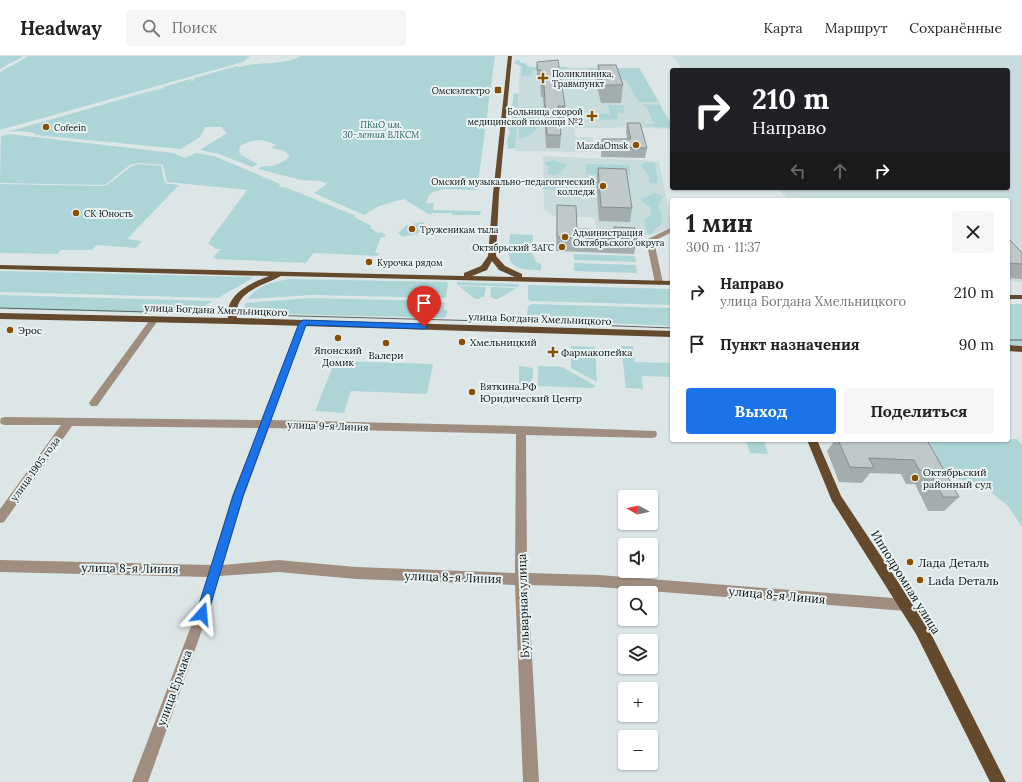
<!DOCTYPE html>
<html lang="ru">
<head>
<meta charset="utf-8">
<style>
  :root { --surface:#fff; --page:#f6f6f6; --text:#222; --muted:#767676; --line:#e0e0e0; --accent:#1a73e8 }
  body { margin:0; font-family:Lora,serif; background:var(--page); color:var(--text); height:100vh; display:flex; flex-direction:column; font-size:15px; white-space:nowrap }
  * { box-sizing:border-box; margin:0 }
  p { font-size:13px; color:var(--muted) }
  .icon { flex:none; width:22px; height:22px; fill:none; stroke:currentColor; stroke-width:2; stroke-linecap:round; stroke-linejoin:round }
  .map { position:relative; flex:1; overflow:hidden }
  .side { position:absolute; left:670px; top:142px; width:340px; height:244px; display:flex; flex-direction:column; background:var(--surface); border-radius:4px; box-shadow:0 1px 3px #0004 }
  .side>* { flex:none }
  .guide { position:absolute; left:670px; top:12px; width:340px; height:122px; border-radius:4px; box-shadow:0 1px 3px #0004; background:#202124; color:#fff; overflow:hidden }
  .needle { width:26px; rotate:278deg }
  .buttons { position:absolute; left:618px; top:434px; display:grid; gap:8px }
  .buttons a { display:grid; place-items:center; width:40px; height:40px; border-radius:4px; background:var(--surface); box-shadow:0 1px 3px #0004; font-size:20px }
  .pin { position:absolute; display:grid; place-items:center; width:34px; height:34px; color:#fff; margin:-41px -17px; border-radius:50% 50% 50% 0; rotate:-45deg; box-shadow:0 0 4px #0007 }
  .pin .icon { rotate:45deg }
  .me { position:absolute; width:44px; margin:-22px; rotate:18deg; stroke-linejoin:round; filter:drop-shadow(0 0 3px #0008) }
  .turn { display:flex; align-items:center; gap:14px; height:84px; padding:0 16px; font-size:18px }
  .turn .icon { width:52px; height:52px; stroke-width:2.5 }
  .turn b { display:block; font-size:28px; line-height:34px }
  .lanes { display:flex; align-items:center; height:38px; padding:0 16px; background:#0003; justify-content:center; gap:20px; direction:ltr }
  .lanes .off { opacity:.35 }
  .round { display:grid; place-items:center; flex:none; width:42px; height:42px; border-radius:4px; background:var(--page) }
  .summary { display:flex; align-items:center; justify-content:space-between; height:68px; padding:0 16px }
  h1 { font-size:24px; font-weight:700; line-height:30px }
  .action { display:flex; gap:8px; margin-top:auto; padding:8px 16px }
  .action a { flex:1; height:46px; border-radius:4px; background:var(--accent); color:#fff; font-size:16px; font-weight:700; line-height:46px; text-align:center }
  .action a+a { background:var(--page); color:var(--text) }
  ul { padding:0; list-style:none }
  li { display:flex; align-items:center; gap:12px; height:52px; padding:0 16px }
  li div { flex:1 }
  li b { display:block; font-size:15px }
  li em { font-style:normal }
  header { display:flex; align-items:center; gap:24px; box-sizing:border-box; height:56px; padding:0 20px; background:var(--surface); border-bottom:1px solid var(--line) }
  header strong { font-size:19px }
  nav { display:flex; gap:22px; margin-inline-start:auto; font-size:14px }
  .search { width:280px; height:36px; background:var(--page); display:flex; align-items:center; gap:10px; box-sizing:border-box; padding:0 14px; border-radius:4px; color:var(--muted); font-size:15px }
  .map>svg:first-child { display:block }
  .built { fill:#c9dcdd }
  .green { fill:#add5d7 }
  .lines { fill:none; stroke-linecap:round; stroke-linejoin:round }
  .minor { fill:#9f8e7f; fill-rule:evenodd }
  .major { fill:#65492c; fill-rule:evenodd }
  .tram { stroke:#5c6262; stroke-width:1 }
  .wall { fill:#a4adad }
  .building { fill:#bfc9c9; stroke:#868d8d }
  .route { fill:#1a73e8; stroke:#114b97 }
  .poi-dot { fill:#875000; stroke:#eaf3f4; stroke-width:1.5 }
  .labels { text-anchor:middle; dominant-baseline:central; stroke-width:4; stroke-linejoin:round; paint-order:stroke }
  .far-poi-label { font-size:9px; fill:#0e1111; stroke:#eaf3f4; text-anchor:start }
  .far-park-label { font-size:9px; font-style:italic; fill:#265f62; stroke:#eaf3f4 }
  .street-label { font-size:10px; fill:#0e1111; stroke:#eaf3f4 }
  .poi-label { font-size:10px; fill:#0e1111; stroke:#eaf3f4; text-anchor:start }
  .near-poi-label { font-size:12px; fill:#0e1111; stroke:#eaf3f4; text-anchor:start }
  .near-street-label { font-size:12px; fill:#0e1111; stroke:#eaf3f4 }
</style>
</head>
<body>
<header>
<strong>Headway</strong>
<div class="search"><svg class="icon" aria-label="search" viewBox="0 0 24 24"><circle cx="10" cy="10" r="6"/><path d="M15 15l6 6"/></svg>Поиск</div>
<nav><a>Карта</a><a>Маршрут</a><a>Сохранённые</a></nav>
</header>
<div class="map">
<svg width="1022" height="726" viewBox="0 0 1022 726">
  <rect width="100%" height="100%" fill="#dde6e7"/>
  <!-- built -->
  <path class="built" d="M 672,0 L 1022,0 L 1022,226 L 1008,225 L 1008,144 L 788,144 L 778,132 L 1008,132 L 1008,14 L 683,14 Z
    M 520,11 L 639,12 L 672,68 L 672,73 L 618,71 L 619,72 L 574,72 L 575,81 L 593,81 L 593,96 L 515,95 Z
    M 543,100 L 659,105 L 672,170 L 652,179 L 597,177 L 595,163 L 590,161 L 556,161 L 544,154 Z"/>
  <!-- green -->
  <path class="green" d="M 0,0 L 24,0 L 0,13 Z
    M 29,0 L 250,0 L 243,6 L 232,9 L 0,74 L 0,16 Z
    M 301,0 L 495,0 L 477,134 L 444,133 L 433,136 L 429,139 L 426,147 L 434,147 L 433,154 L 481,155 L 480,159 L 452,159 L 452,157 L 432,157 L 430,159 L 404,143 L 379,150 L 364,159 L 314,137 L 327,128 L 320,125 L 301,124 L 258,113 C 263,108 265,111 271,110 C 278,109 285,105 290,100 L 285,95 L 272,92 L 276,89 C 264,82 252,83 240,90 L 239,94 L 241,99 L 258,108 L 252,111 L 219,98 L 200,94 L 227,77 L 221,71 L 204,71 L 205,72 L 200,81 L 181,93 L 35,79 L 34,78 L 35,77 L 18,75 L 7,76 L 161,32 L 163,32 L 123,45 L 165,32 L 163,31 L 191,23 L 193,24 L 185,27 L 195,24 L 194,22 L 237,10 L 239,11 C 259,5 283,10 301,0 Z
    M 516,4 L 519,4 L 521,7 L 526,7 L 525,8 L 530,11 L 570,11 L 564,13 L 533,14 L 532,15 L 532,19 L 521,21 L 522,11 L 514,7 Z
    M 587,12 L 639,12 L 659,46 L 639,46 L 626,25 L 620,21 L 589,20 Z
    M 514,37 L 518,38 L 518,51 L 516,52 L 532,51 L 536,54 L 546,53 L 546,56 L 539,57 L 537,60 L 528,64 L 518,61 L 515,92 L 508,93 L 507,84 L 510,77 L 508,72 L 513,58 L 512,54 L 516,52 L 512,49 Z
    M 642,48 L 660,49 L 672,72 L 645,70 L 644,68 L 654,68 L 647,52 Z
    M 608,49 L 623,49 L 625,57 L 617,57 L 618,63 L 600,64 L 597,58 L 610,58 Z
    M 519,66 L 535,67 L 539,70 C 535,77 526,82 519,83 Z
    M 1,78 L 2,80 L 9,78 L 173,97 L 185,102 L 196,97 L 214,100 L 280,128 L 279,130 L 284,132 L 285,131 L 356,160 L 354,161 L 372,170 L 370,172 L 378,177 L 381,176 L 386,179 L 385,181 L 381,181 L 375,197 L 379,197 L 378,200 L 314,197 L 310,201 L 306,207 L 217,203 L 213,201 L 221,193 L 216,193 L 208,187 L 247,134 L 167,126 L 163,109 L 138,107 L 130,109 L 106,128 L 102,129 L 0,127 Z
    M 552,104 L 566,108 L 567,109 C 560,116 559,121 547,118 L 549,111 L 545,108 L 545,106 Z
    M 644,106 L 655,107 L 658,127 L 651,127 L 648,125 L 650,122 L 641,110 Z
    M 138,108 L 161,110 L 165,127 L 179,129 L 127,183 L 142,185 L 136,192 L 96,189 L 92,194 L 61,194 L 57,198 L 0,197 L 0,128 L 102,130 L 107,129 L 132,110 Z
    M 586,108 L 629,109 L 631,119 L 586,118 Z
    M 541,123 L 550,123 L 564,130 L 559,134 L 542,133 L 540,128 Z
    M 655,137 L 663,140 L 658,150 L 661,156 L 662,167 L 651,178 L 648,179 L 644,164 L 650,160 L 651,156 L 650,151 L 641,145 L 641,142 Z
    M 422,166 L 428,169 L 419,177 L 403,181 L 398,177 L 407,169 Z
    M 510,178 L 533,179 L 532,191 L 509,190 Z
    M 509,195 L 532,197 L 536,206 L 541,208 L 541,214 C 527,214 507,214 509,195 Z
    M 574,198 L 635,200 L 636,206 L 574,204 Z
    M 574,207 L 636,209 L 637,217 L 574,215 Z
    M 0,215 L 250,221 L 253,222 L 218,242 L 0,236 Z
    M 292,223 L 446,226 L 448,227 L 446,241 L 443,242 L 312,239 L 248,243 C 257,229 277,224 292,223 Z
    M 457,226 L 519,228 L 519,231 L 457,229 Z
    M 528,229 L 672,233 L 672,249 L 531,245 L 528,243 Z
    M 459,230 L 486,231 L 484,241 L 481,241 L 480,243 L 475,243 Z
    M 491,231 L 517,232 L 498,243 L 493,243 L 493,241 L 490,241 Z
    M 0,239 L 213,245 L 190,258 L 0,253 Z
    M 309,242 L 440,245 L 445,247 L 444,253 L 448,255 L 446,260 L 443,262 L 247,257 L 242,254 L 246,247 Z
    M 532,248 L 672,252 L 672,270 L 541,264 L 541,259 L 527,259 L 528,250 Z
    M 1008,248 L 1022,248 L 1022,289 L 1008,289 Z
    M 571,290 L 595,291 L 597,326 L 571,312 Z
    M 621,290 L 633,290 L 635,306 L 672,307 L 672,321 L 642,320 L 643,333 L 626,332 Z
    M 335,305 L 433,308 L 427,338 L 351,335 L 344,357 L 315,355 Z
    M 519,310 L 533,312 L 532,330 L 519,330 Z
    M 538,310 L 562,311 L 596,330 L 593,332 L 538,330 Z
    M 1008,383 L 1017,383 L 1022,389 L 1022,471 L 1008,450 L 979,427 L 941,420 L 895,384 L 1008,384 Z
    M 746,384 L 764,384 L 768,398 L 750,397 Z"/>
  <g class="lines">
    <!-- minor -->
    <path class="minor" d="M 672,171 L 672,176 L 654,185 L 663,227 L 659,229 L 655,227 L 646,184 Z
      M 155,260 L 159,263 L 97,350 L 91,350 L 89,347 L 91,344 L 152,261 Z
      M 303,264 L 307,267 L 271,364 L 521,370 L 656,375 L 657,378 L 656,381 L 652,382 L 526,379 L 527,517 L 599,519 L 906,543 L 911,545 L 912,549 L 911,553 L 906,555 L 599,531 L 528,529 L 539,726 L 523,726 L 515,529 L 356,523 L 278,516 L 219,520 L 208,557 L 148,726 L 132,726 L 196,557 L 207,521 L 0,516 L 0,504 L 211,509 L 232,440 L 259,372 L 72,370 L 4,466 L 0,467 L 0,453 L 61,369 L 5,369 L 1,368 L 0,365 L 1,362 L 5,361 L 261,364 L 299,267 ZM 269,372 L 516,378 L 515,517 L 356,511 L 278,504 L 223,509 L 244,440 Z"/>
    <!-- major -->
    <path class="major" d="M 508,0 L 512,0 L 499,138 L 496,200 L 505,210 L 522,218 L 522,221 L 672,225 L 672,229 L 281,220 C 263,230 233,235 237,262 L 672,275 L 672,281 L 233,268 L 0,263 L 0,257 L 228,262 C 225,238 251,227 269,220 L 0,213 L 0,209 L 464,220 L 464,217 L 481,210 L 488,200 L 493,138 ZM 492,205 L 499,214 L 515,221 L 472,220 L 487,214 Z
      M 1008,239 L 1022,239 L 1022,243 L 1008,243 Z
      M 1008,289 L 1022,290 L 1022,296 L 1008,295 Z
      M 807,384 L 817,384 L 841,440 L 926,568 L 1006,726 L 990,726 L 916,578 L 832,445 Z"/>
    <!-- tram -->
    <path class="tram" d="M 0,252 L 486,265 L 672,272
      M 1008,284 L 1022,284"/>
  </g>
  <!-- wall -->
  <path class="wall" d="M 537,6 L 565,50 L 564,62 L 559,62 L 561,79 L 560,92 L 546,92 L 543,41 L 541,41 L 540,25 L 537,25 Z
    M 598,9 L 623,29 L 621,47 L 601,47 L 596,26 Z
    M 627,67 L 647,92 L 645,102 L 601,101 L 602,83 L 627,83 L 626,76 Z
    M 598,112 L 632,152 L 630,166 L 599,165 L 596,126 Z
    M 557,149 L 577,173 L 614,174 L 614,171 L 637,183 L 634,198 L 556,195 Z
    M 1008,182 L 1022,197 L 1022,223 L 1008,222 Z
    M 835,384 L 916,384 L 959,441 L 944,455 L 928,455 L 915,428 L 906,428 L 901,418 L 870,417 L 862,427 L 839,426 L 827,395 Z"/>
  <!-- building -->
  <path class="building" d="M 558,4 L 565,50 L 558,50 L 561,79 L 547,79 L 544,30 L 542,30 L 541,14 L 537,14 L 537,6 Z
    M 598,9 L 616,9 L 623,29 L 603,29 Z
    M 627,67 L 640,67 L 647,92 L 602,91 L 602,83 L 631,83 Z
    M 598,112 L 626,113 L 632,152 L 601,151 Z
    M 557,149 L 576,150 L 577,173 L 614,174 L 614,171 L 635,172 L 637,183 L 557,181 Z
    M 1008,182 L 1022,197 L 1022,208 L 1008,207 Z
    M 838,384 L 927,384 L 959,441 L 943,441 L 929,414 L 919,414 L 914,404 L 869,402 L 874,412 L 850,411 Z"/>
  <!-- route -->
  <path class="route" d="M 303,264 L 424,268 L 428,271 L 424,273 L 306,269 L 243,440 L 208,558 L 206,562 L 202,563 L 198,562 L 196,558 L 233,440 L 299,267 Z"/>
  <!-- markers -->
  <g class="poi-dot">
    <path d="M541 16h4v4h4v4h-4v4h-4v-4h-4v-4h4z"/>
    <rect x="494" y="30" width="8" height="8" rx="2"/>
    <path d="M590 54h4v4h4v4h-4v4h-4v-4h-4v-4h4z"/>
    <circle cx="46" cy="71" r="4"/>
    <circle cx="636" cy="89" r="4"/>
    <circle cx="603" cy="130" r="4"/>
    <circle cx="76" cy="157" r="4"/>
    <circle cx="412" cy="173" r="4"/>
    <circle cx="565" cy="181" r="4"/>
    <circle cx="562" cy="191" r="4"/>
    <circle cx="369" cy="206" r="4"/>
    <circle cx="10" cy="274" r="4"/>
    <circle cx="338" cy="282" r="4"/>
    <circle cx="462" cy="286" r="4"/>
    <circle cx="386" cy="287" r="4"/>
    <path d="M551 290h4v4h4v4h-4v4h-4v-4h-4v-4h4z"/>
    <circle cx="472" cy="336" r="4"/>
    <circle cx="915" cy="422" r="4"/>
    <circle cx="910" cy="506" r="4"/>
    <circle cx="920" cy="524" r="4"/>
  </g>
  <g class="labels">
    <!-- far-poi labels -->
    <g class="far-poi-label">
      <text x="552" y="17">Поликлиника,<tspan x="552" dy="10">Травмпункт</tspan></text>
      <text x="490" y="34" text-anchor="end">Омскэлектро</text>
      <text x="583" y="55" text-anchor="end">Больница скорой<tspan x="583" dy="10">медицинской помощи №2</tspan></text>
      <text x="54" y="71">Cofeein</text>
      <text x="628" y="89" text-anchor="end">MazdaOmsk</text>
      <text x="595" y="125" text-anchor="end">Омский музыкально-педагогический<tspan x="595" dy="10">колледж</tspan></text>
      <text x="84" y="157">СК Юность</text>
      <text x="420" y="173">Труженикам тыла</text>
      <text x="573" y="176">Администрация<tspan x="573" dy="10">Октябрьского округа</tspan></text>
      <text x="554" y="191" text-anchor="end">Октябрьский ЗАГС</text>
      <text x="377" y="206">Курочка рядом</text>
    </g>
    <!-- far-park labels -->
    <g class="far-park-label">
      <text x="381" y="68">ПКиО им.<tspan x="381" dy="10">30-летия ВЛКСМ</tspan></text>
    </g>
    <!-- street labels -->
    <g class="street-label">
      <text transform="translate(216 254) rotate(2)">улица Богдана Хмельницкого</text>
      <text transform="translate(540 263) rotate(2)">улица Богдана Хмельницкого</text>
      <text transform="translate(328 370) rotate(2)">улица 9-я Линия</text>
      <text transform="translate(35 413) rotate(-54)">улица 1905 года</text>
    </g>
    <!-- poi labels -->
    <g class="poi-label">
      <text x="18" y="274">Эрос</text>
      <text x="470" y="286">Хмельницкий</text>
      <text x="338" y="294" text-anchor="middle">Японский<tspan x="338" dy="12">Домик</tspan></text>
      <text x="561" y="296">Фармакопейка</text>
      <text x="386" y="299" text-anchor="middle">Валери</text>
      <text x="480" y="330">Вяткина.РФ<tspan x="480" dy="12">Юридический Центр</tspan></text>
      <text x="923" y="416">Октябрьский<tspan x="923" dy="12">районный суд</tspan></text>
    </g>
    <!-- near-poi labels -->
    <g class="near-poi-label">
      <text x="918" y="506">Лада Деталь</text>
      <text x="928" y="524">Lada Dеталь</text>
    </g>
    <!-- near-street labels -->
    <g class="near-street-label">
      <text transform="translate(130 512) rotate(1)">улица 8-я Линия</text>
      <text transform="translate(453 521) rotate(2)">улица 8-я Линия</text>
      <text transform="translate(906 526) rotate(58)">Ипподромная улица</text>
      <text transform="translate(777 539) rotate(5)">улица 8-я Линия</text>
      <text transform="translate(523 550) rotate(-92)">Бульварная улица</text>
      <text transform="translate(174 632) rotate(-70)">улица Ермака</text>
    </g>
  </g>
</svg>
<div class="buttons">
<a><svg class="needle" viewBox="-14 -14 28 28"><path d="M0-13l5 13h-10z" fill="#e53935"/><path d="M0 13l5-13h-10z" fill="#767676"/></svg></a>
<a><svg class="icon" aria-label="sound" viewBox="0 0 24 24"><path d="M4 9h4l5-4v14l-5-4H4zM17 9q2 3 0 6"/></svg></a>
<a><svg class="icon" aria-label="search" viewBox="0 0 24 24"><circle cx="10" cy="10" r="6"/><path d="M15 15l6 6"/></svg></a>
<a><svg class="icon" aria-label="layers" viewBox="0 0 24 24"><path d="M12 4l9 5-9 5-9-5zM3 14l9 5 9-5"/></svg></a>
<a>+</a>
<a>−</a>
</div>
<div class="pin" style="left:424px;top:271px;background:#d93025"><svg class="icon" aria-label="arrive" viewBox="0 0 24 24"><path d="M6 21V4h12l-3 4 3 4H6"/></svg></div>
<svg class="me" style="left:202px;top:558px" viewBox="-20 -20 40 40"><path d="M0-17L14 15 0 8-14 15z" fill="#1a73e8" stroke="#fff" stroke-width="4"/></svg>
<div class="guide">
<div class="turn"><svg class="icon" aria-label="right" viewBox="0 0 24 24"><path d="M7 20v-9h11M14 6l5 5-5 5"/></svg><div><b>210 m</b>Направо</div></div>
<div class="lanes"><svg class="icon off" aria-label="left" viewBox="0 0 24 24"><path d="M17 20v-9H6M10 6l-5 5 5 5"/></svg><svg class="icon off" aria-label="ahead" viewBox="0 0 24 24"><path d="M12 20V5M6 11l6-6 6 6"/></svg><svg class="icon" aria-label="right" viewBox="0 0 24 24"><path d="M7 20v-9h11M14 6l5 5-5 5"/></svg></div>
</div>
<section class="side">
<div class="summary"><div><h1>1 мин</h1><p>300 m · 11:37</p></div><a class="round"><svg class="icon" aria-label="close" viewBox="0 0 24 24"><path d="M6 6l12 12M18 6L6 18"/></svg></a></div>
<ul>
<li><svg class="icon" aria-label="right" viewBox="0 0 24 24"><path d="M7 20v-9h11M14 6l5 5-5 5"/></svg><div><b>Направо</b><p>улица Богдана Хмельницкого</p></div><em>210 m</em></li>
<li><svg class="icon" aria-label="arrive" viewBox="0 0 24 24"><path d="M6 21V4h12l-3 4 3 4H6"/></svg><div><b>Пункт назначения</b></div><em>90 m</em></li>
</ul>
<div class="action"><a>Выход</a><a>Поделиться</a></div>
</section>
</div>
</body>
</html>
